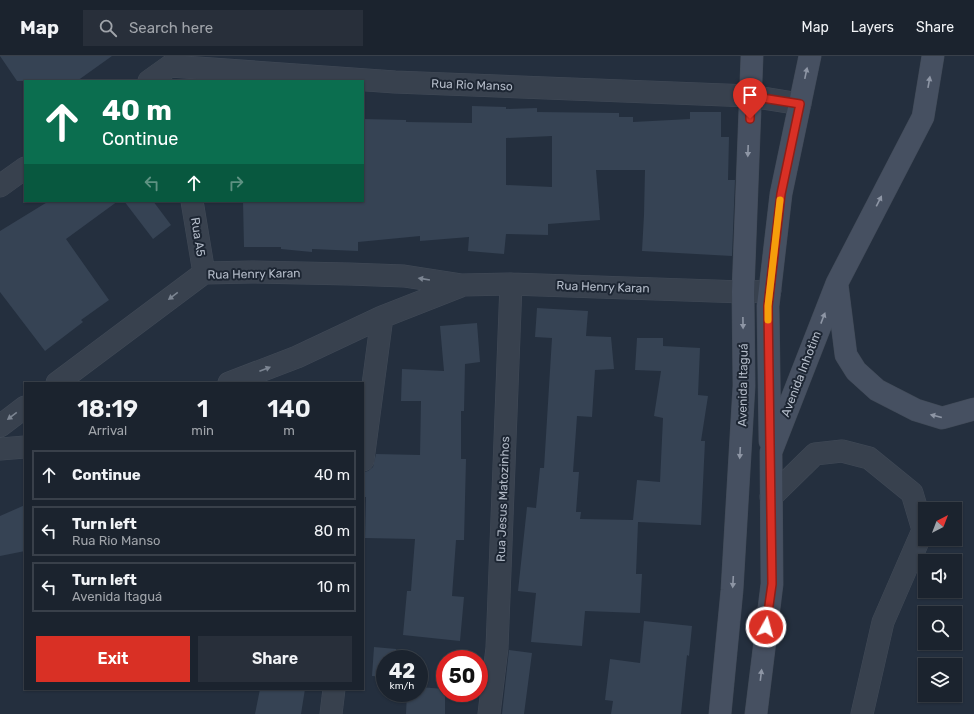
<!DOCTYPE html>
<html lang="en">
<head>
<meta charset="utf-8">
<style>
  :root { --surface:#1b232e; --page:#282f3a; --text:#f1f3f6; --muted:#a0a4aa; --line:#39404a; --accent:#d93025 }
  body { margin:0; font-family:Rubik,sans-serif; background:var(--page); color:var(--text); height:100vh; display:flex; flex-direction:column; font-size:15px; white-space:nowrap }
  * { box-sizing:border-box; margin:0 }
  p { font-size:13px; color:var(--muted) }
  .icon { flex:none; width:22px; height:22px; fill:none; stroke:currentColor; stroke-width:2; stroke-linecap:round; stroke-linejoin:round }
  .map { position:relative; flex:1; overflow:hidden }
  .drawer { position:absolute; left:24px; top:326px; width:340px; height:308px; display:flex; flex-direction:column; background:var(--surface); border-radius:0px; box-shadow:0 1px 3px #0004,0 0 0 1px var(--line) }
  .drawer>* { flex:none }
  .top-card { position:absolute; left:24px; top:24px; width:340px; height:122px; border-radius:0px; box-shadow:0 1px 3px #0004,0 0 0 1px var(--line); background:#0b6e4f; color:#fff; overflow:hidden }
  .needle { width:26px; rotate:42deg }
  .fabs { position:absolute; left:918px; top:446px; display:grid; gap:8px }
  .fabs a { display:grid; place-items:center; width:44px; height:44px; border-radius:0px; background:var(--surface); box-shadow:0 1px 3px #0004,0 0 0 1px var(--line); font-size:20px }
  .speed { position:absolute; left:376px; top:594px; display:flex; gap:8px; font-size:20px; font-weight:700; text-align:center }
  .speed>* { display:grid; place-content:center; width:52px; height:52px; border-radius:50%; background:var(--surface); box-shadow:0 1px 3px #0004,0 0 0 1px var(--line); line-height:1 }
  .speed small { font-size:10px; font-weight:400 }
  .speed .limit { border:6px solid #d22; background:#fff; color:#111 }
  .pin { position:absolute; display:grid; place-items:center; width:34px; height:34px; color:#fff; margin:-41px -17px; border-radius:50% 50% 50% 0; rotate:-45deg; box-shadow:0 0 4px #0007 }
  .pin .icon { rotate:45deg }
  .me { position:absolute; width:44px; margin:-22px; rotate:7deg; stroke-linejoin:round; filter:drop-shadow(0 0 3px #0008) }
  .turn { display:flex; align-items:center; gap:14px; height:84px; padding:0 12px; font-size:18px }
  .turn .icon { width:52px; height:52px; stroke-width:2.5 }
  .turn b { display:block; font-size:28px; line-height:34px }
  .lanes { display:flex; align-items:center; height:38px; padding:0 12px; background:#0003; justify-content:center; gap:20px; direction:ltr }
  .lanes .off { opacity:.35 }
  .eta { display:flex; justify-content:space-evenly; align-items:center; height:68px; text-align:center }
  .eta b { font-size:24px; font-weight:600; line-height:28px }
  .cta { display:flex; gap:8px; margin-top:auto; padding:8px 12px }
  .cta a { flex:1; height:46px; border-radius:0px; background:var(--accent); color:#fff; font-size:16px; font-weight:600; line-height:46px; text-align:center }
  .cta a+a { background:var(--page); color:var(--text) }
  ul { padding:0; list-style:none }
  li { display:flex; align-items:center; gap:12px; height:50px; margin:0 8px 6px; padding:0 4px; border:2px solid var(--line); border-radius:0px }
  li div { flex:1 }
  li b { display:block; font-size:15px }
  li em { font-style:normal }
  header { display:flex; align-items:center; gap:24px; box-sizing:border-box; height:56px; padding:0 20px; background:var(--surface); border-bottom:1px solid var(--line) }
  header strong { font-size:19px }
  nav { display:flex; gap:22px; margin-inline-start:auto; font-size:14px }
  .search { width:280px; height:36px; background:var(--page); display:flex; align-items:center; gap:10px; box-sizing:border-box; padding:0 14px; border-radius:0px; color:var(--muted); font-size:15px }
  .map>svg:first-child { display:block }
  .building { fill:#364354; fill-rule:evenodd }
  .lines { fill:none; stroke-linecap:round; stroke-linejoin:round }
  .minor-casing { stroke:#414a57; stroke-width:23 }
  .secondary-casing { stroke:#414a57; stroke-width:23 }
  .minor { stroke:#38414e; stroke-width:22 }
  .secondary { stroke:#465061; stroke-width:22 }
  .oneway { fill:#8e96a5 }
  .oneway2 { fill:#7c8592 }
  .route-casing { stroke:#8d1f18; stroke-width:10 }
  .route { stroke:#d93025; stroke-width:7 }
  .slow { stroke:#f59e0b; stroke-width:7 }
  .labels { text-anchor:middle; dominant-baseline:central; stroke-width:4; stroke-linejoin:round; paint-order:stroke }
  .street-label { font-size:12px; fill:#b4bcc9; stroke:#1d2633 }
</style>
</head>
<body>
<header>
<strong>Map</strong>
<div class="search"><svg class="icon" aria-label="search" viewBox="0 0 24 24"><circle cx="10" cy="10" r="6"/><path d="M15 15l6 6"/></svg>Search here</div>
<nav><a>Map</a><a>Layers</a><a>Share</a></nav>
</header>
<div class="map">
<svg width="974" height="658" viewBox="0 0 974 658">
  <rect width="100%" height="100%" fill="#242f3e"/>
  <!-- building -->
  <path class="building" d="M 0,0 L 112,0 L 77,25 L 17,25 Z
    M 472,50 L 506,51 L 506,53 L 537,52 L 537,56 L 619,57 L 619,61 L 633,61 L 633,66 L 690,63 L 690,56 L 721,56 L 721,81 L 729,81 L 728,124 L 735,124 L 732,200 L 642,195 L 644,159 L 645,114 L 596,114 L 600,164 L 548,168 L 548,179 L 506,178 L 504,198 L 468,195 L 469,181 L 420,185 L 420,180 L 358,186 L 358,195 L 312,193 L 312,196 L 281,193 L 281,191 L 244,191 L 243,145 L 363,145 L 363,63 L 406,64 L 406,66 L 472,67 ZM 552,80 L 552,131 L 506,129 L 506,82 Z
    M 49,145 L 118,145 L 66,183 L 109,244 L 81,264 L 83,266 L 45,295 L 0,236 L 0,175 Z
    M 124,145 L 153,145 L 171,169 L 153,183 Z
    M 537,252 L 588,255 L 586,280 L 611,281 L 614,313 L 595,314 L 592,361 L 577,360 L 573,416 L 579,416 L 576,456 L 581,456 L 580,463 L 633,464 L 637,424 L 660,426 L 663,362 L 654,360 L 661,315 L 635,314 L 637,282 L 663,282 L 663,290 L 700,292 L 698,339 L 708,340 L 701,385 L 705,385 L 701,469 L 638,466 L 636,518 L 642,518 L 640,557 L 585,555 L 582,590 L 531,586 L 536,537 L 518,535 L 527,451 L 536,452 L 540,412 L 544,412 L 552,282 L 535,281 Z
    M 477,267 L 480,306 L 465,308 L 464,355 L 461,355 L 461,403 L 466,403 L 464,484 L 456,484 L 452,540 L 464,541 L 460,585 L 403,579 L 407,535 L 411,535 L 415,483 L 365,482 L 366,441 L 364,441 L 364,416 L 368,415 L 373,411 L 376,398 L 420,399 L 421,345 L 401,345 L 402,313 L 444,315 L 440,270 Z
    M 25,449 L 25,495 L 0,500 L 0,460 Z
    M 644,565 L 692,570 L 689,600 L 687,599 L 681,658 L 611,658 L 613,645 L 605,644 L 610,603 L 640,607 Z
    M 374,591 L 396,593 L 396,603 L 385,603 L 385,621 L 372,620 Z
    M 509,594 L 532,597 L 524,658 L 502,658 Z
    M 419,631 L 445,633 L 445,658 L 406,658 L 407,637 L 419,637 Z
    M 260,633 L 305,633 L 301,658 L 255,658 Z"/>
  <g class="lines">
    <!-- minor casing -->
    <g class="minor-casing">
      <path id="minor" d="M 149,25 L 170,10 L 395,26 L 750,40 L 800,48
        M 0,130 L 25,112
        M 192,145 L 204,217
        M 57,327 L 204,217 L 252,216 L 349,218 L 404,220 L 462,229 L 511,228 L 743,236 L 770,235
        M 229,327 L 297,301 L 382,261 L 461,230
        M 0,370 L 25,351
        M 0,393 L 25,391
        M 363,404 L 382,261
        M 771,441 L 815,398 L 842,395 L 869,402 L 912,437 L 923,474 L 883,566 L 862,658
        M 331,658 L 334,633
        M 489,658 L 497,592 L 511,228"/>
    </g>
    <!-- secondary casing -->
    <g class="secondary-casing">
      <path id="secondary" d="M 837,228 L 846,299 L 856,315 L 877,334 L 916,354 L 942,362 L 974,353
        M 770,385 L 768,250 L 781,138 L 810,0
        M 720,658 L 732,534 L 744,330 L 743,236 L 752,0
        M 756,658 L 772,528 L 771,396 L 837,227 L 923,61 L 933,0"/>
    </g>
    <!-- minor -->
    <use href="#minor" class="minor"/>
    <!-- secondary -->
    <use href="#secondary" class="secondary"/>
  </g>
  <!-- one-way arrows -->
  <defs><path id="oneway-solid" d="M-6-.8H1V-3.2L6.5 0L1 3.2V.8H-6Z"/></defs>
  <g class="oneway">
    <use href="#oneway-solid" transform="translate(806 17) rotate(-78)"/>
    <use href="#oneway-solid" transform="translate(929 26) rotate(-80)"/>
    <use href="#oneway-solid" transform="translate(748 95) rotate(92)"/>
    <use href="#oneway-solid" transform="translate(879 145) rotate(-63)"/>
    <use href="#oneway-solid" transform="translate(823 262) rotate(-69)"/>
    <use href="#oneway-solid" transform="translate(743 267) rotate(89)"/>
    <use href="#oneway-solid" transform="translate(936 360) rotate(-166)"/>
    <use href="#oneway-solid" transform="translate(740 397) rotate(93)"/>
    <use href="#oneway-solid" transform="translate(733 526) rotate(93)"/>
    <use href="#oneway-solid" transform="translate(761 619) rotate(-83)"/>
  </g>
  <g class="oneway2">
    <use href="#oneway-solid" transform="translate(424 223) rotate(-171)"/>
    <use href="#oneway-solid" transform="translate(173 240) rotate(143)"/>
    <use href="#oneway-solid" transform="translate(265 313) rotate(-21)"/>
    <use href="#oneway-solid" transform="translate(12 360) rotate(143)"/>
  </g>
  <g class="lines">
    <!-- route casing -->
    <g class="route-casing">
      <path id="route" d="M 750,63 L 750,40 L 800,48 L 781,138 L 768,250 L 772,528 L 766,571"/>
    </g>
    <!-- route -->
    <use href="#route" class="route"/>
    <!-- slow -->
    <path class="slow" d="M 768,264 L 768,250 L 780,144"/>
  </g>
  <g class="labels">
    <!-- street labels -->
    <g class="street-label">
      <text transform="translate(472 29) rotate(2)">Rua Rio Manso</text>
      <text transform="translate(198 181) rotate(81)">Rua A5</text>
      <text transform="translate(254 218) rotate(-1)">Rua Henry Karan</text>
      <text transform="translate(603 231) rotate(2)">Rua Henry Karan</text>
      <text transform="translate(801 318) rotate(-69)">Avenida Inhotim</text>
      <text transform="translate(743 329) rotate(-89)">Avenida Itaguá</text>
      <text transform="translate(503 443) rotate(-88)">Rua Jesus Matozinhos</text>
    </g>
  </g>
</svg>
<div class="fabs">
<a><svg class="needle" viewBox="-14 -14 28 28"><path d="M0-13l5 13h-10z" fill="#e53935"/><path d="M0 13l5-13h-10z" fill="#a0a4aa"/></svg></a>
<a><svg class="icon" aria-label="sound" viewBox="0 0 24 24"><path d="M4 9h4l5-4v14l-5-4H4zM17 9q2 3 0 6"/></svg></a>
<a><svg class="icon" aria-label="search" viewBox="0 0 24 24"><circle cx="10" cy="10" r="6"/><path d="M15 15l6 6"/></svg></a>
<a><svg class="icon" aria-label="layers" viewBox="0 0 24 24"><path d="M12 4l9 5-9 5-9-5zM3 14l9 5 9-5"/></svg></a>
</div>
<div class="speed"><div>42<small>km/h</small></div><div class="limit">50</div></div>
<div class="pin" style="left:750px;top:63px;background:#d93025"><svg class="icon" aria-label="arrive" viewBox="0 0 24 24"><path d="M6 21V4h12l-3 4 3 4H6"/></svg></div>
<svg class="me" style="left:766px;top:571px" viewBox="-20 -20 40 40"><circle r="17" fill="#d93025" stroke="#fff" stroke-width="3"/><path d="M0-11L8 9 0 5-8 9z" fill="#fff"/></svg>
<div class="top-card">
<div class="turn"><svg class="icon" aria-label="ahead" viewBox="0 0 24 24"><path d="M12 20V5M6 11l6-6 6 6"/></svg><div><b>40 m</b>Continue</div></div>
<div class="lanes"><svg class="icon off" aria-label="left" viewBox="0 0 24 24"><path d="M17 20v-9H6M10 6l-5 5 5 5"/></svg><svg class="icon" aria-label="ahead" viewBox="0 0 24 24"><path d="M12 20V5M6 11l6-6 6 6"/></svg><svg class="icon off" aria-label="right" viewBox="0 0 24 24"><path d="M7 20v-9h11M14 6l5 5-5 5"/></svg></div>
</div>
<section class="drawer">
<div class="eta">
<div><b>18:19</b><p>Arrival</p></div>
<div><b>1</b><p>min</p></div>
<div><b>140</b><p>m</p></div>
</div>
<ul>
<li><svg class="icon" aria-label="ahead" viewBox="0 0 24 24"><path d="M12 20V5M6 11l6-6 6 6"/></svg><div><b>Continue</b></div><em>40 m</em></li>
<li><svg class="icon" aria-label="left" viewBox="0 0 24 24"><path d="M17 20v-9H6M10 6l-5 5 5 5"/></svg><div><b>Turn left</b><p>Rua Rio Manso</p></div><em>80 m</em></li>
<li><svg class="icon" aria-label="left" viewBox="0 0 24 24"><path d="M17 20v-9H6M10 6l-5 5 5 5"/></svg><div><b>Turn left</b><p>Avenida Itaguá</p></div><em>10 m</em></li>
</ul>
<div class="cta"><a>Exit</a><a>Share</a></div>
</section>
</div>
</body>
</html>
